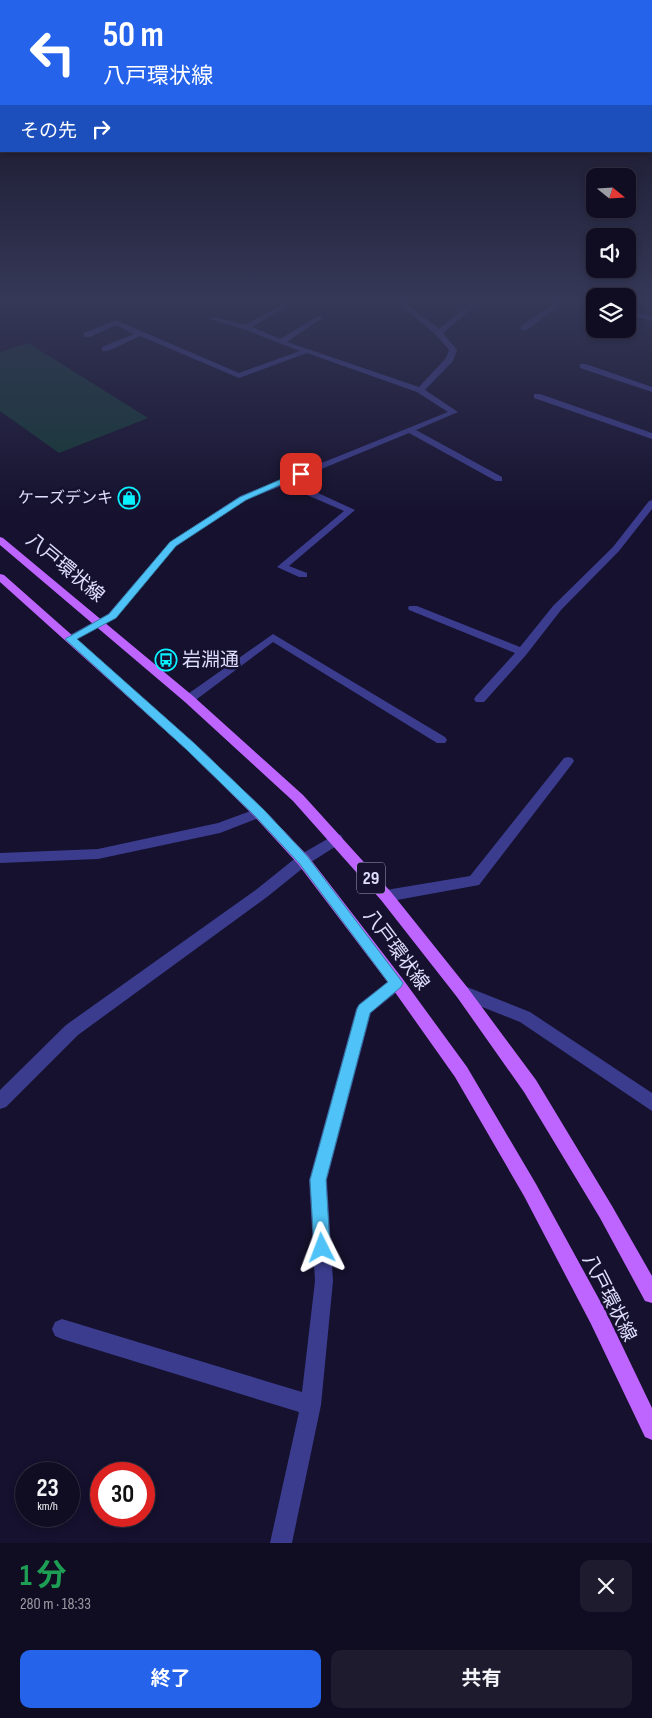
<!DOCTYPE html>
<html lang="ja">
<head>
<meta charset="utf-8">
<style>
  :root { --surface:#100d22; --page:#1e1b2f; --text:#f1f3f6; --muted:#9c9ca5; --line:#302d40; --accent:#2563eb }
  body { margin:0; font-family:"Sofia Sans Condensed","Noto Sans JP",sans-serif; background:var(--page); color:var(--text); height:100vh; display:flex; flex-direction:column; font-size:19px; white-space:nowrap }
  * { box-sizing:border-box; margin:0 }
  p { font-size:16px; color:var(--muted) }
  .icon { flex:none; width:28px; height:28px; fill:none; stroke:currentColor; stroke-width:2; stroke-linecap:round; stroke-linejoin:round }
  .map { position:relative; height:1543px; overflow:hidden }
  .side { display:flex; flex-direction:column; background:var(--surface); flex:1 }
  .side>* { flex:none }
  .hud { position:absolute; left:0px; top:0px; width:652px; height:152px; box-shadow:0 2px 8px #0003,0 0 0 1px var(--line); background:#2563eb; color:#fff; overflow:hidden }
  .needle { width:32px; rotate:108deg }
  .controls { position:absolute; left:586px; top:168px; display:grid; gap:10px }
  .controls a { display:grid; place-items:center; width:50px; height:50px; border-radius:10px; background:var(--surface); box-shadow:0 2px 8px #0003,0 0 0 1px var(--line); font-size:25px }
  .speed { position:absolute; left:15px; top:1462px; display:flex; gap:10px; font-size:25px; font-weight:700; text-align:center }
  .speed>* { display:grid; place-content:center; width:65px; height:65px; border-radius:50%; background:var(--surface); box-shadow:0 2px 8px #0003,0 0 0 1px var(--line); line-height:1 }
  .speed small { font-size:12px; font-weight:400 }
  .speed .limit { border:8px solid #d22; background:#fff; color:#111 }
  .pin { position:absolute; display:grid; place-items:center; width:42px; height:42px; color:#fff; margin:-21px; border-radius:10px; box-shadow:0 2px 8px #0006 }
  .me { position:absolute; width:55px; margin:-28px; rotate:357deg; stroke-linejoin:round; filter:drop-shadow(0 0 4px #0008) }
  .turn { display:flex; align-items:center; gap:18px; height:105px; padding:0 20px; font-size:22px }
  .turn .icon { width:65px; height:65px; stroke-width:2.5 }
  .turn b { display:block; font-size:35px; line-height:42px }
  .then { display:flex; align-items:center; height:48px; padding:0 20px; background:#0003; gap:10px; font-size:19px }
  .round { display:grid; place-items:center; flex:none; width:52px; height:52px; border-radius:10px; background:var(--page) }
  .head { display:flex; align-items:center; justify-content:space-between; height:85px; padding:0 20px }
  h1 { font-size:30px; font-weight:700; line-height:38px; color:#1e9e55 }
  .primary-button { display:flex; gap:10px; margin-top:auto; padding:10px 20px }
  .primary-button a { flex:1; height:58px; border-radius:10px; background:var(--accent); color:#fff; font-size:20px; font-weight:700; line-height:58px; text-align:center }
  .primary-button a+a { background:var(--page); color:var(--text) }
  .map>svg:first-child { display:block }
  .green { fill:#143835 }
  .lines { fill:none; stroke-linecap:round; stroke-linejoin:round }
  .minor { fill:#3b3c8e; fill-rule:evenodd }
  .major { fill:#bf65ff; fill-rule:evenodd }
  .route { fill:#4fc3f7; stroke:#337fa1 }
  .labels { text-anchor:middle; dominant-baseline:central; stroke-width:5; stroke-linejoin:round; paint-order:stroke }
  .far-poi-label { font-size:16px; fill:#e0deff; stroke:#15112e; text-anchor:end }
  .shield { fill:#15112e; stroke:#a3a0c0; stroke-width:1 }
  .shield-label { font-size:18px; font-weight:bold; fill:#e0deff }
  .street-label { font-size:19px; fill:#e0deff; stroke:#15112e }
  .poi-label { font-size:19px; fill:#e0deff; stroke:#15112e; text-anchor:start }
</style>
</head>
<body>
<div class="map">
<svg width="652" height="1543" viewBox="0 0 652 1543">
  <rect width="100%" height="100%" fill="#15112e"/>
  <!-- green -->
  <path class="green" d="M 28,343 L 148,418 L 59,453 L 0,411 L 0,352 Z"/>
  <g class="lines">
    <!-- minor -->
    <path class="minor" d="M 0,301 L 6,301 L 0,304 Z
      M 396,301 L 403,301 L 439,329 L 474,301 L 480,302 L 443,333 L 457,350 L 453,361 L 425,390 L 458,412 L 416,430 L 502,477 L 502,481 L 496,481 L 409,433 L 292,481 L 355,510 L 289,566 L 307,573 L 307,577 L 299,577 L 277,567 L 344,511 L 284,485 L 246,500 L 176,546 L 116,618 L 74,641 L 66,641 L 65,639 L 66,637 L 108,614 L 170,542 L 240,496 L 448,412 L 417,392 L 307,353 L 239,378 L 140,336 L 108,351 L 102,351 L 102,347 L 134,334 L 116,325 L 90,337 L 84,337 L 84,333 L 114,321 L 118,321 L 239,373 L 300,351 L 243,329 L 210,319 L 214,317 L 245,325 L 283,304 L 286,306 L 285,307 L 252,327 L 280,339 L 318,316 L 322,316 L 322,318 L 287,342 L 419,387 L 446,358 L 449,350 L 436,335 Z
      M 558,301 L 565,301 L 527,330 L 521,330 L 521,326 Z
      M 575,301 L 595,303 L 595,307 L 576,302 Z
      M 628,310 L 652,317 L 652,321 L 628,314 Z
      M 580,364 L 586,364 L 652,387 L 652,392 L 580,368 Z
      M 534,394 L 540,394 L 652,433 L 652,439 L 534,398 Z
      M 652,500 L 652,509 L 619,551 L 561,610 L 526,655 L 484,702 L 476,702 L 474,699 L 476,696 L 515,653 L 409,610 L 408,608 L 409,606 L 417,606 L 520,647 L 553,606 L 613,547 L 649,501 Z
      M 273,634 L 445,737 L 447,740 L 445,743 L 437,743 L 273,642 L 193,702 L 185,702 L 183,699 L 185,696 Z
      M 568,757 L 572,758 L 574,761 L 572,764 L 479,885 L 386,902 L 381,900 L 379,896 L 381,892 L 386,890 L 470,876 L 564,758 Z
      M 259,808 L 264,810 L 266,813 L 264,816 L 220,833 L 98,859 L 0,863 L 0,853 L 98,849 L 218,823 Z
      M 336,834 L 341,835 L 343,839 L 341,843 L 308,864 L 267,897 L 78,1035 L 6,1107 L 0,1109 L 0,1090 L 66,1025 L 257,889 L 298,856 Z
      M 397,976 L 402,978 L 405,983 L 402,988 L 371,1013 L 327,1180 L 333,1281 L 321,1405 L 292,1543 L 270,1543 L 299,1412 L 62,1339 L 55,1336 L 52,1329 L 55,1322 L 62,1319 L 302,1392 L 315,1281 L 309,1180 L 356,1009 L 359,1004 L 392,978 Z
      M 462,985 L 530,1012 L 652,1093 L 652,1111 L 520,1022 L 457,997 L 454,992 L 457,987 Z"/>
    <!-- major -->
    <path class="major" d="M 0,537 L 3,538 L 193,696 L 303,795 L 391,892 L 467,987 L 536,1080 L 612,1206 L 652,1276 L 652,1303 L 645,1301 L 600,1218 L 524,1092 L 457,997 L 381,900 L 293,801 L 185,702 L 0,545 Z
      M 0,574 L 4,575 L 195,744 L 264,810 L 308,856 L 402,978 L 467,1067 L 536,1184 L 605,1310 L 652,1408 L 652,1440 L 645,1437 L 591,1324 L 524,1196 L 455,1077 L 392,988 L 298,864 L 254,816 L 187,750 L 0,582 Z"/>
  </g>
  <!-- sky -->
  <linearGradient id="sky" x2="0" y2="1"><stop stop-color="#0c0919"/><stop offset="0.58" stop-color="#353857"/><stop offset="1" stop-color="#353857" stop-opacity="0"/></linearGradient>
  <rect width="652" height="517" fill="url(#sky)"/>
  <!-- route -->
  <path class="route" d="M 298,472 L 305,474 L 246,500 L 176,546 L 116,618 L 77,639 L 195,744 L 264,810 L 307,856 L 403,983 L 401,987 L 370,1013 L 326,1180 L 330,1248 L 328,1253 L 322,1256 L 316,1253 L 314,1248 L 310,1180 L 357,1009 L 359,1005 L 388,982 L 299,863 L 255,816 L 187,750 L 65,639 L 109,614 L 170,542 L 240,497 Z"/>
  <!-- icons -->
  <defs>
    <g id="shop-ring" transform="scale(1.125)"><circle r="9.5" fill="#15112e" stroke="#0af1ff" stroke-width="1.5"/><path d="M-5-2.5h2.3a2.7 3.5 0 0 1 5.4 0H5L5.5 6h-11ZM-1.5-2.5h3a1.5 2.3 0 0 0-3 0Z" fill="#0af1ff"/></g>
    <g id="bus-ring" transform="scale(1.125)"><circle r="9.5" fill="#15112e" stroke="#0af1ff" stroke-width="1.5"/><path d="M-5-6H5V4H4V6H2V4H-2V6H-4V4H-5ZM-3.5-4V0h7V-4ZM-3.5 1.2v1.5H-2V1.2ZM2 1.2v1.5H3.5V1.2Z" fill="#0af1ff"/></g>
  </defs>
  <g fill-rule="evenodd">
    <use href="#shop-ring" x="129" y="498"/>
    <use href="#bus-ring" x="166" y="660"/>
  </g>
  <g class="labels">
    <!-- far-poi labels -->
    <g class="far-poi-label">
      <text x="113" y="498">ケーズデンキ</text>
    </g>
    <!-- shield labels -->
    <rect class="shield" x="357" y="862.5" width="28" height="31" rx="4"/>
    <g class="shield-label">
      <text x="371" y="878">29</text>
    </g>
    <!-- street labels -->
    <g class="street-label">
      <text transform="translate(65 568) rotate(40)">八戸環状線</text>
      <text transform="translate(396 950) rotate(53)">八戸環状線</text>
      <text transform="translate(609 1298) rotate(63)">八戸環状線</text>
    </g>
    <!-- poi labels -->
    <g class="poi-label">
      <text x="182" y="660">岩淵通</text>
    </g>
  </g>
</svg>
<div class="controls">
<a><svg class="needle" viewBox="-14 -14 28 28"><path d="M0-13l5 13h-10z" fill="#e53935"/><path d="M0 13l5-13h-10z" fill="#9c9ca5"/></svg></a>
<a><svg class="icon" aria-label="sound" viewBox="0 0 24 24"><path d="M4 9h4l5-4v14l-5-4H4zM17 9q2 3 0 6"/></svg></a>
<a><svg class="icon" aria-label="layers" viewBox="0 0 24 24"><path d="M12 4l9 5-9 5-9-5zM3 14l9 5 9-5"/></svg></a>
</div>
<div class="speed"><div>23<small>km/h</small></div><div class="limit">30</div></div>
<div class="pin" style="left:301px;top:474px;background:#d93025"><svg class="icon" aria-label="arrive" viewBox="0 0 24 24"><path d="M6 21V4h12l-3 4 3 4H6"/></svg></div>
<svg class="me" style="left:322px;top:1248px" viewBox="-20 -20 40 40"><path d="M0-17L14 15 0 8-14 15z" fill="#4fc3f7" stroke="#fff" stroke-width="4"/></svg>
<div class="hud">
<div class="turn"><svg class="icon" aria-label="left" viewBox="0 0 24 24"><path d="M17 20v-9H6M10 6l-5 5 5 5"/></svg><div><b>50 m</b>八戸環状線</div></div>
<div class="then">その先<svg class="icon" aria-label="right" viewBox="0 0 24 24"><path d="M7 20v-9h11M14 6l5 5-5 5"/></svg></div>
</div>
</div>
<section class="side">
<div class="head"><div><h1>1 分</h1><p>280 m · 18:33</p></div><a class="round"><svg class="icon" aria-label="close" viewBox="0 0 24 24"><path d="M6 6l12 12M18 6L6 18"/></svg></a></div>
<div class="primary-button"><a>終了</a><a>共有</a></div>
</section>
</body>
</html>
